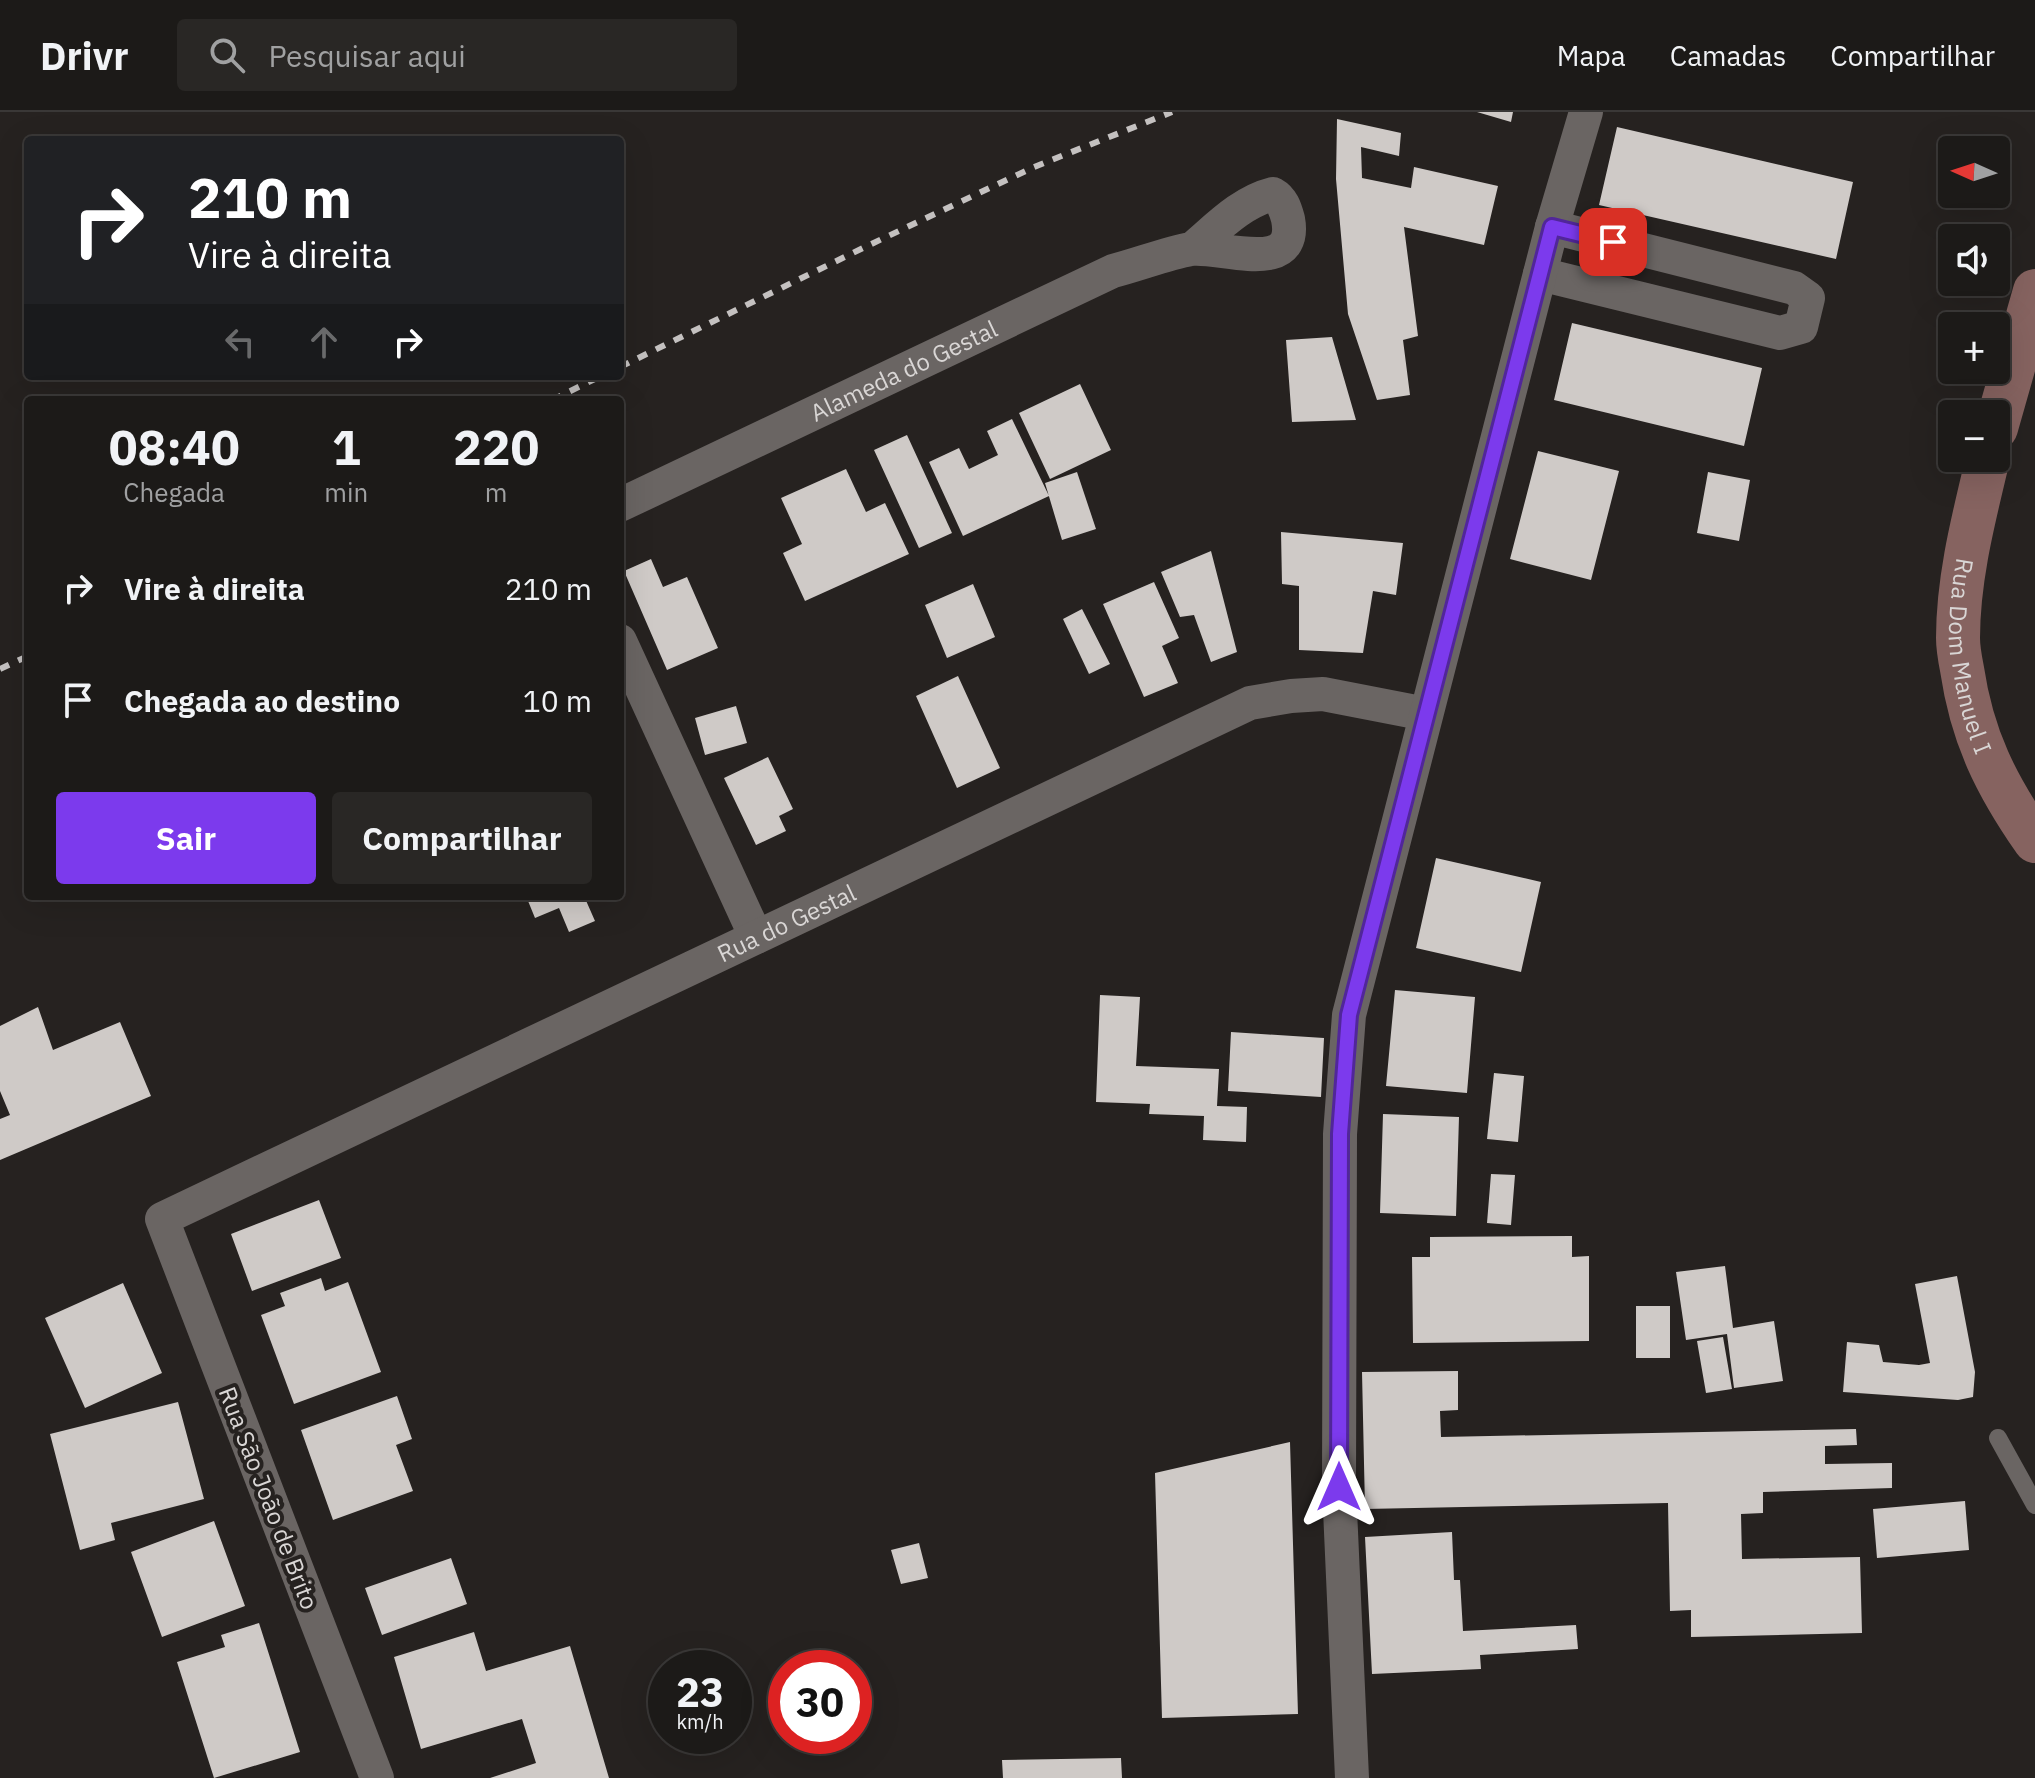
<!DOCTYPE html>
<html lang="pt">
<head>
<meta charset="utf-8">
<style>
  :root { --surface:#1c1a18; --page:#292725; --text:#f1f3f6; --muted:#a0a1a2; --line:#3a3837; --accent:#7c3aed }
  body { margin:0; font-family:"IBM Plex Sans",sans-serif; background:var(--page); color:var(--text); height:100vh; display:flex; flex-direction:column; font-size:30px; white-space:nowrap }
  * { box-sizing:border-box; margin:0 }
  p { font-size:26px; color:var(--muted) }
  .icon { flex:none; width:44px; height:44px; fill:none; stroke:currentColor; stroke-width:2; stroke-linecap:round; stroke-linejoin:round }
  .map { position:relative; flex:1; overflow:hidden }
  .details { position:absolute; left:24px; top:284px; width:600px; height:504px; display:flex; flex-direction:column; background:var(--surface); border-radius:8px; box-shadow:0 8px 32px #0002,0 0 0 2px var(--line) }
  .details>* { flex:none }
  .banner { position:absolute; left:24px; top:24px; width:600px; height:244px; border-radius:8px; box-shadow:0 8px 32px #0002,0 0 0 2px var(--line); background:#202124; color:#fff; overflow:hidden }
  .needle { width:52px; rotate:273deg }
  .controls { position:absolute; left:1938px; top:24px; display:grid; gap:16px }
  .controls a { display:grid; place-items:center; width:72px; height:72px; border-radius:8px; background:var(--surface); box-shadow:0 8px 32px #0002,0 0 0 2px var(--line); font-size:40px }
  .speed { position:absolute; left:648px; top:1538px; display:flex; gap:16px; font-size:40px; font-weight:700; text-align:center }
  .speed>* { display:grid; place-content:center; width:104px; height:104px; border-radius:50%; background:var(--surface); box-shadow:0 8px 32px #0002,0 0 0 2px var(--line); line-height:1 }
  .speed small { font-size:20px; font-weight:400 }
  .speed .limit { border:12px solid #d22; background:#fff; color:#111 }
  .pin { position:absolute; display:grid; place-items:center; width:68px; height:68px; color:#fff; margin:-34px; border-radius:16px; box-shadow:0 4px 12px #0006 }
  .me { position:absolute; width:88px; margin:-44px; rotate:0deg; stroke-linejoin:round; filter:drop-shadow(0 0 6px #0008) }
  .turn { display:flex; align-items:center; gap:28px; height:168px; padding:0 32px; font-size:36px }
  .turn .icon { width:104px; height:104px; stroke-width:2.5 }
  .turn b { display:block; font-size:56px; line-height:68px }
  .lanes { display:flex; align-items:center; height:76px; padding:0 32px; background:#0003; justify-content:center; gap:40px; direction:ltr }
  .lanes .off { opacity:.35 }
  .eta { display:flex; justify-content:space-evenly; align-items:center; height:136px; text-align:center }
  .eta b { font-size:48px; font-weight:700; line-height:56px }
  .button { display:flex; gap:16px; margin-top:auto; padding:16px 32px }
  .button a { flex:1; height:92px; border-radius:8px; background:var(--accent); color:#fff; font-size:32px; font-weight:700; line-height:92px; text-align:center }
  .button a+a { background:var(--page); color:var(--text) }
  ul { padding:0; list-style:none }
  li { display:flex; align-items:center; gap:24px; height:112px; padding:0 32px }
  li div { flex:1 }
  li b { display:block; font-size:30px }
  li em { font-style:normal }
  header { display:flex; align-items:center; gap:48px; box-sizing:border-box; height:112px; padding:0 40px; background:var(--surface); border-bottom:2px solid var(--line) }
  header strong { font-size:38px }
  nav { display:flex; gap:44px; margin-inline-start:auto; font-size:28px }
  .search { width:560px; height:72px; background:var(--page); display:flex; align-items:center; gap:20px; box-sizing:border-box; padding:0 28px; border-radius:8px; color:var(--muted); font-size:30px }
  .map>svg:first-child { display:block }
  .building { fill:#cfcac7 }
  .lines { fill:none; stroke-linecap:round; stroke-linejoin:round }
  .lane { stroke:#6a6563; stroke-width:18 }
  .street { stroke:#6a6563; stroke-width:34 }
  .secondary { stroke:#866360; stroke-width:44 }
  .rail { stroke:#c4c1c0; stroke-width:6; stroke-dasharray:10 10; stroke-linecap:butt }
  .route-casing { stroke:#51269a; stroke-width:20 }
  .route { stroke:#7c3aed; stroke-width:14 }
  .labels { text-anchor:middle; dominant-baseline:central; stroke-width:8; stroke-linejoin:round; paint-order:stroke }
  .street-label { font-size:24px; fill:#d9d6d5; stroke:#262220 }
</style>
</head>
<body>
<header>
<strong>Drivr</strong>
<div class="search"><svg class="icon" aria-label="search" viewBox="0 0 24 24"><circle cx="10" cy="10" r="6"/><path d="M15 15l6 6"/></svg>Pesquisar aqui</div>
<nav><a>Mapa</a><a>Camadas</a><a>Compartilhar</a></nav>
</header>
<div class="map">
<svg width="2035" height="1666" viewBox="0 0 2035 1666">
  <rect width="100%" height="100%" fill="#262220"/>
  <!-- building -->
  <path class="building" d="M 1477,0 L 1513,0 L 1511,10 Z
    M 1337,7 L 1401,21 L 1399,44 L 1361,35 L 1362,66 L 1411,76 L 1414,55 L 1498,74 L 1484,133 L 1404,115 L 1418,224 L 1403,228 L 1410,283 L 1377,288 L 1348,202 L 1336,67 Z
    M 1617,15 L 1853,70 L 1836,147 L 1599,93 Z
    M 1572,211 L 1762,256 L 1744,334 L 1554,288 Z
    M 1332,225 L 1356,308 L 1292,310 L 1286,228 Z
    M 1080,272 L 1111,338 L 1050,367 L 1019,301 Z
    M 1012,307 L 1049,384 L 963,424 L 929,350 L 959,336 L 969,357 L 998,343 L 987,319 Z
    M 907,323 L 952,421 L 919,436 L 874,338 Z
    M 1538,339 L 1619,359 L 1591,468 L 1510,447 Z
    M 846,357 L 866,400 L 885,391 L 909,442 L 805,489 L 783,441 L 802,432 L 781,386 Z
    M 1077,360 L 1096,417 L 1062,428 L 1045,371 Z
    M 1708,360 L 1750,368 L 1739,429 L 1697,421 Z
    M 1281,420 L 1403,431 L 1396,483 L 1373,479 L 1363,541 L 1299,538 L 1299,474 L 1282,472 Z
    M 1211,439 L 1237,540 L 1211,550 L 1194,503 L 1180,505 L 1161,460 Z
    M 651,447 L 663,475 L 687,465 L 718,536 L 667,558 L 624,459 Z
    M 1154,470 L 1179,526 L 1162,534 L 1178,571 L 1144,585 L 1103,492 Z
    M 973,472 L 995,525 L 947,546 L 925,493 Z
    M 1082,497 L 1110,552 L 1089,562 L 1063,507 Z
    M 958,564 L 1000,656 L 957,676 L 916,584 Z
    M 736,594 L 747,631 L 705,643 L 695,606 Z
    M 768,645 L 793,697 L 779,704 L 786,719 L 756,733 L 724,666 Z
    M 1436,746 L 1541,770 L 1521,860 L 1416,836 Z
    M 526,784 L 584,784 L 595,809 L 569,820 L 559,796 L 535,806 Z
    M 1395,878 L 1475,885 L 1467,981 L 1386,974 Z
    M 1100,883 L 1140,885 L 1136,954 L 1219,957 L 1217,994 L 1247,995 L 1246,1030 L 1203,1028 L 1204,1004 L 1149,1002 L 1150,992 L 1096,990 Z
    M 38,895 L 53,938 L 120,910 L 151,984 L 0,1048 L 0,1007 L 10,1003 L 0,979 L 0,914 Z
    M 1231,920 L 1324,926 L 1321,985 L 1228,979 Z
    M 1494,961 L 1524,964 L 1518,1030 L 1487,1027 Z
    M 1383,1002 L 1459,1005 L 1456,1104 L 1380,1101 Z
    M 1491,1062 L 1515,1063 L 1511,1113 L 1487,1111 Z
    M 319,1088 L 341,1146 L 252,1179 L 231,1122 Z
    M 1572,1124 L 1572,1145 L 1589,1144 L 1589,1229 L 1413,1231 L 1412,1145 L 1430,1145 L 1430,1125 Z
    M 1725,1154 L 1733,1216 L 1774,1209 L 1783,1269 L 1734,1276 L 1727,1222 L 1686,1228 L 1676,1160 Z
    M 1957,1164 L 1975,1260 L 1973,1285 L 1958,1288 L 1843,1280 L 1847,1230 L 1879,1233 L 1883,1250 L 1919,1253 L 1930,1251 L 1915,1172 Z
    M 321,1166 L 325,1179 L 348,1170 L 381,1260 L 294,1292 L 261,1203 L 285,1194 L 280,1181 Z
    M 123,1171 L 162,1261 L 85,1296 L 45,1206 Z
    M 1636,1194 L 1670,1194 L 1670,1246 L 1636,1246 Z
    M 1723,1225 L 1732,1277 L 1706,1281 L 1697,1229 Z
    M 1458,1259 L 1458,1298 L 1440,1299 L 1441,1325 L 1856,1317 L 1857,1333 L 1825,1334 L 1825,1352 L 1892,1351 L 1892,1376 L 1763,1380 L 1763,1401 L 1741,1402 L 1742,1447 L 1860,1445 L 1862,1521 L 1691,1525 L 1691,1498 L 1670,1499 L 1668,1391 L 1365,1397 L 1362,1260 Z
    M 397,1284 L 412,1327 L 396,1333 L 413,1379 L 333,1408 L 301,1318 Z
    M 178,1290 L 204,1387 L 111,1411 L 115,1428 L 80,1438 L 50,1322 Z
    M 1290,1330 L 1298,1602 L 1162,1606 L 1155,1361 Z
    M 1965,1389 L 1969,1438 L 1877,1446 L 1873,1397 Z
    M 214,1409 L 245,1494 L 162,1525 L 131,1440 Z
    M 1452,1420 L 1454,1468 L 1460,1468 L 1463,1519 L 1576,1513 L 1578,1537 L 1480,1543 L 1481,1557 L 1372,1562 L 1365,1425 Z
    M 919,1431 L 928,1466 L 901,1472 L 891,1438 Z
    M 451,1446 L 467,1492 L 382,1523 L 365,1476 Z
    M 259,1511 L 300,1640 L 214,1666 L 177,1550 L 225,1535 L 221,1523 Z
    M 474,1520 L 486,1559 L 570,1534 L 609,1666 L 490,1666 L 536,1651 L 522,1607 L 421,1637 L 394,1545 Z
    M 1121,1646 L 1122,1666 L 1003,1666 L 1002,1648 Z"/>
  <g class="lines">
    <!-- lane -->
    <path class="lane" d="M 1998,1326 L 2035,1393"/>
    <!-- street -->
    <g class="street">
      <path d="M 1540,162 L 1780,221 L 1801,215 L 1808,186 L 1794,176 L 1552,115"/>
      <path id="s1" d="M 620,393 L 1113,159 C 1137,153 1168,141 1191,137 C 1220,133 1299,165 1288,107 C 1285,96 1282,87 1273,82 C 1241,90 1217,116 1192,137"/>
      <path d="M 620,529 L 756,825"/>
      <path id="s2" d="M 377,1666 L 162,1107 L 1250,591 L 1291,584 L 1323,582 L 1426,602"/>
      <path d="M 1352,1666 L 1339,1375 L 1340,1022 L 1349,903 L 1552,115 L 1586,0"/>
    </g>
    <!-- secondary -->
    <g class="secondary">
      <path d="M 1996,316 L 2035,179"/>
      <path id="s3" d="M 1988,346 C 1974,405 1958,465 1958,526 C 1958,536 1960,547 1962,557 C 1972,625 1996,673 2035,729"/>
    </g>
    <!-- rail -->
    <path class="rail" d="M 620,255 L 865,135 L 1034,55 L 1172,0
      M 552,288 L 601,264
      M 0,557 L 28,544"/>
  </g>
  <g class="lines">
    <!-- route casing -->
    <g class="route-casing">
      <path id="route" d="M 1339,1375 L 1340,1022 L 1349,903 L 1552,115 L 1613,130"/>
    </g>
    <!-- route -->
    <use href="#route" class="route"/>
  </g>
  <g class="labels">
    <!-- street labels -->
    <g class="street-label">
      <text stroke="none"><textPath href="#s1" startOffset="314">Alameda do Gestal</textPath></text>
      <text stroke="none"><textPath href="#s3" startOffset="202">Rua Dom Manuel I</textPath></text>
      <text stroke="none"><textPath href="#s2" startOffset="1290">Rua do Gestal</textPath></text>
      <text transform="translate(269 1386) rotate(69)">Rua São João de Brito</text>
    </g>
  </g>
</svg>
<div class="controls">
<a><svg class="needle" viewBox="-14 -14 28 28"><path d="M0-13l5 13h-10z" fill="#e53935"/><path d="M0 13l5-13h-10z" fill="#a0a1a2"/></svg></a>
<a><svg class="icon" aria-label="sound" viewBox="0 0 24 24"><path d="M4 9h4l5-4v14l-5-4H4zM17 9q2 3 0 6"/></svg></a>
<a>+</a>
<a>−</a>
</div>
<div class="speed"><div>23<small>km/h</small></div><div class="limit">30</div></div>
<div class="pin" style="left:1613px;top:130px;background:#d93025"><svg class="icon" aria-label="arrive" viewBox="0 0 24 24"><path d="M6 21V4h12l-3 4 3 4H6"/></svg></div>
<svg class="me" style="left:1339px;top:1375px" viewBox="-20 -20 40 40"><path d="M0-17L14 15 0 8-14 15z" fill="#7c3aed" stroke="#fff" stroke-width="4"/></svg>
<div class="banner">
<div class="turn"><svg class="icon" aria-label="right" viewBox="0 0 24 24"><path d="M7 20v-9h11M14 6l5 5-5 5"/></svg><div><b>210 m</b>Vire à direita</div></div>
<div class="lanes"><svg class="icon off" aria-label="left" viewBox="0 0 24 24"><path d="M17 20v-9H6M10 6l-5 5 5 5"/></svg><svg class="icon off" aria-label="ahead" viewBox="0 0 24 24"><path d="M12 20V5M6 11l6-6 6 6"/></svg><svg class="icon" aria-label="right" viewBox="0 0 24 24"><path d="M7 20v-9h11M14 6l5 5-5 5"/></svg></div>
</div>
<section class="details">
<div class="eta">
<div><b>08:40</b><p>Chegada</p></div>
<div><b>1</b><p>min</p></div>
<div><b>220</b><p>m</p></div>
</div>
<ul>
<li><svg class="icon" aria-label="right" viewBox="0 0 24 24"><path d="M7 20v-9h11M14 6l5 5-5 5"/></svg><div><b>Vire à direita</b></div><em>210 m</em></li>
<li><svg class="icon" aria-label="arrive" viewBox="0 0 24 24"><path d="M6 21V4h12l-3 4 3 4H6"/></svg><div><b>Chegada ao destino</b></div><em>10 m</em></li>
</ul>
<div class="button"><a>Sair</a><a>Compartilhar</a></div>
</section>
</div>
</body>
</html>
